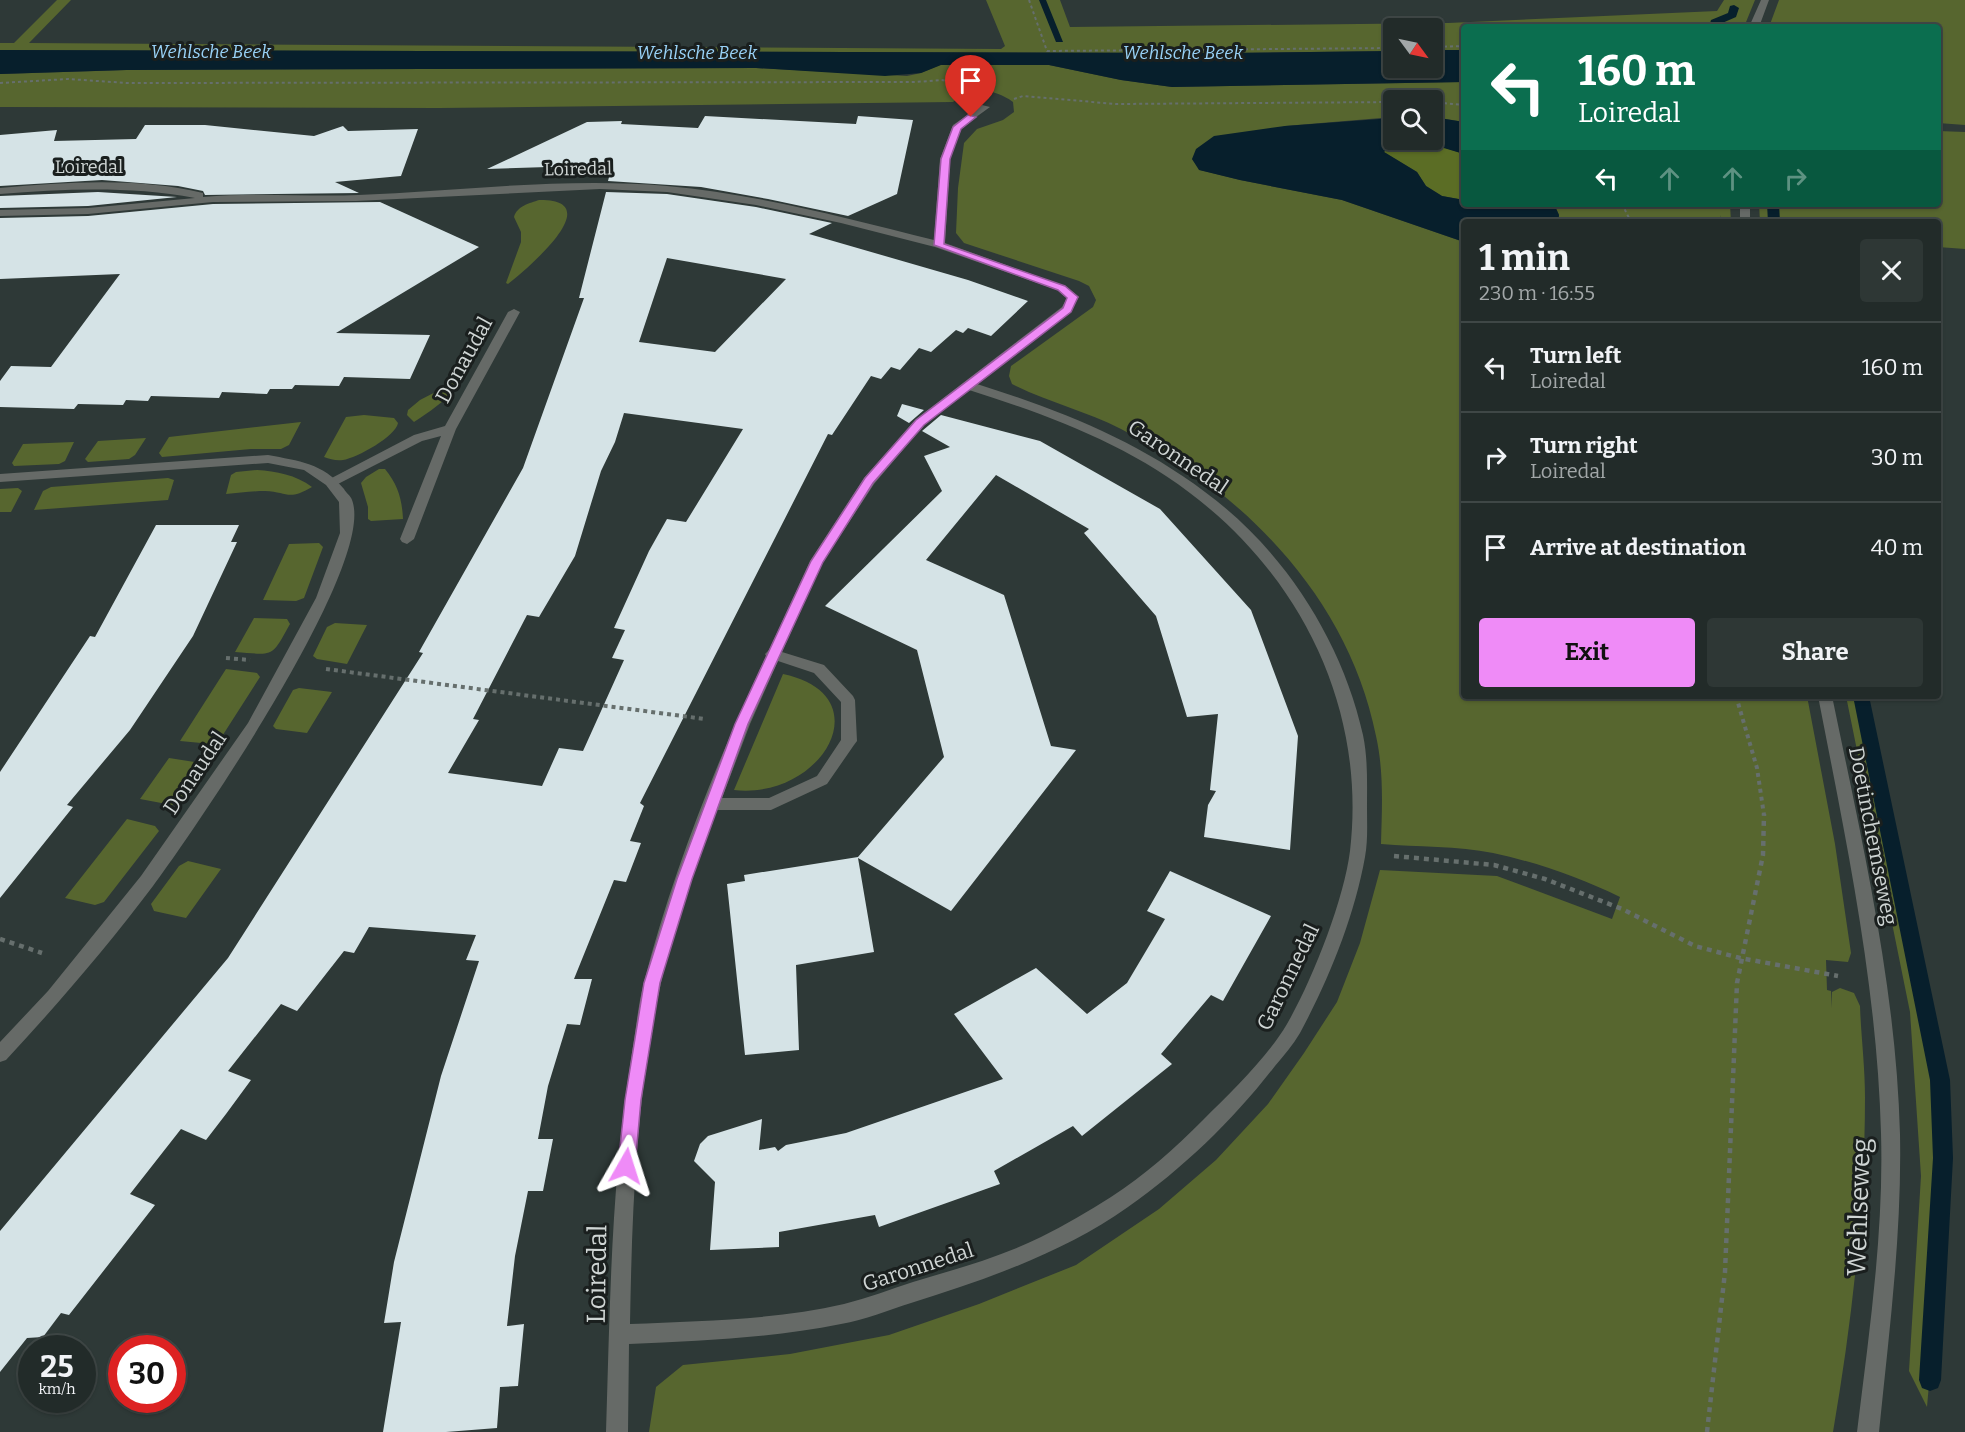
<!DOCTYPE html>
<html lang="en">
<head>
<meta charset="utf-8">
<style>
  :root { --surface:#222b29; --page:#2e3735; --text:#f1f3f6; --muted:#a2a7a8; --line:#3f4746; --accent:#ef8bf7 }
  body { margin:0; font-family:Bitter,serif; background:var(--page); color:var(--text); height:100vh; display:flex; flex-direction:column; font-size:22px; white-space:nowrap }
  * { box-sizing:border-box; margin:0 }
  p { font-size:20px; color:var(--muted) }
  .icon { flex:none; width:33px; height:33px; fill:none; stroke:currentColor; stroke-width:2; stroke-linecap:round; stroke-linejoin:round }
  .map { position:relative; flex:1; overflow:hidden }
  .sheet { position:absolute; left:1461px; top:219px; width:480px; height:480px; display:flex; flex-direction:column; background:var(--surface); border-radius:6px; box-shadow:0 2px 4px #0004,0 0 0 2px var(--line) }
  .sheet>* { flex:none }
  .top-card { position:absolute; left:1461px; top:24px; width:480px; height:183px; border-radius:6px; box-shadow:0 2px 4px #0004,0 0 0 2px var(--line); background:#0b6e4f; color:#fff; overflow:hidden }
  .needle { width:39px; rotate:123deg }
  .controls { position:absolute; left:1383px; top:18px; display:grid; gap:12px }
  .controls a { display:grid; place-items:center; width:60px; height:60px; border-radius:6px; background:var(--surface); box-shadow:0 2px 4px #0004,0 0 0 2px var(--line); font-size:30px }
  .speed { position:absolute; left:18px; top:1335px; display:flex; gap:12px; font-size:30px; font-weight:700; text-align:center }
  .speed>* { display:grid; place-content:center; width:78px; height:78px; border-radius:50%; background:var(--surface); box-shadow:0 2px 4px #0004,0 0 0 2px var(--line); line-height:1 }
  .speed small { font-size:15px; font-weight:400 }
  .speed .limit { border:9px solid #d22; background:#fff; color:#111 }
  .pin { position:absolute; display:grid; place-items:center; width:51px; height:51px; color:#fff; margin:-62px -26px; border-radius:50% 50% 50% 0; rotate:-45deg; box-shadow:0 0 6px #0007 }
  .pin .icon { rotate:45deg }
  .me { position:absolute; width:66px; margin:-33px; rotate:6deg; stroke-linejoin:round; filter:drop-shadow(0 0 4px #0008) }
  .turn { display:flex; align-items:center; gap:21px; height:126px; padding:0 18px; font-size:27px }
  .turn .icon { width:78px; height:78px; stroke-width:2.5 }
  .turn b { display:block; font-size:42px; line-height:51px }
  .lanes { display:flex; align-items:center; height:57px; padding:0 18px; background:#0003; justify-content:center; gap:30px; direction:ltr }
  .lanes .off { opacity:.35 }
  .round { display:grid; place-items:center; flex:none; width:63px; height:63px; border-radius:6px; background:var(--page) }
  .summary { display:flex; align-items:center; justify-content:space-between; height:102px; padding:0 18px }
  h1 { font-size:36px; font-weight:700; line-height:45px }
  .cta { display:flex; gap:12px; margin-top:auto; padding:12px 18px }
  .cta a { flex:1; height:69px; border-radius:6px; background:var(--accent); color:#111; font-size:24px; font-weight:700; line-height:69px; text-align:center }
  .cta a+a { background:var(--page); color:var(--text) }
  ul { padding:0; list-style:none }
  li { display:flex; align-items:center; gap:18px; height:90px; padding:0 18px; border-top:2px solid var(--line) }
  li div { flex:1 }
  li b { display:block; font-size:22px }
  li em { font-style:normal }
  .map>svg:first-child { display:block }
  .green { fill:#57662f }
  .forest { fill:#5b6d25 }
  .water { fill:#071f2c }
  .lines { fill:none; stroke-linecap:round; stroke-linejoin:round }
  .stream { fill:#071f2c; fill-rule:evenodd }
  .building { fill:#d5e3e6; fill-rule:evenodd }
  .path-far2 { stroke:#666f6d; stroke-width:2; stroke-dasharray:3 3; stroke-linecap:butt }
  .path-far1 { stroke:#666f6d; stroke-width:4; stroke-dasharray:4 4; stroke-linecap:butt }
  .path { stroke:#666f6d; stroke-width:4.5; stroke-dasharray:5 5; stroke-linecap:butt }
  .minor { fill:#666a67; fill-rule:evenodd }
  .tertiary { fill:#666a67; fill-rule:evenodd }
  .route { fill:#ef8bf7; stroke:#9b5aa1; stroke-width:1.5 }
  .labels { text-anchor:middle; dominant-baseline:central; stroke-width:6; stroke-linejoin:round; paint-order:stroke }
  .far-water-label { font-size:18px; font-style:italic; fill:#98d1f6; stroke:#1a1f1e }
  .far-street-label { font-size:18px; fill:#cfd5d4; stroke:#1a1f1e }
  .street-label { font-size:21px; fill:#cfd5d4; stroke:#1a1f1e }
  .near-street-label { font-size:26px; fill:#cfd5d4; stroke:#1a1f1e }
</style>
</head>
<body>
<div class="map">
<svg width="1965" height="1432" viewBox="0 0 1965 1432">
  <rect width="100%" height="100%" fill="#2e3937"/>
  <!-- green -->
  <path class="green" d="M 57,0 L 71,0 L 29,43 L 1001,49 L 1005,46 L 986,0 L 1060,0 L 1070,27 L 1448,23 L 1717,11 L 1724,0 L 1755,0 L 1744,27 L 1464,27 L 1464,50 L 1433,50 L 1432,28 L 1394,28 L 1393,51 L 1226,53 L 0,50 L 0,43 L 14,43 Z
    M 1779,0 L 1965,0 L 1965,125 L 1938,123 L 1938,27 L 1769,27 Z
    M 940,65 L 1049,65 L 1121,80 L 1172,87 L 1464,82 L 1464,122 L 1433,117 L 1432,100 L 1394,100 L 1393,117 L 1285,126 L 1192,159 L 1200,170 L 1240,180 L 1342,200 L 1464,242 L 1464,696 L 1807,696 L 1835,844 L 1851,953 L 1848,962 L 1826,960 L 1827,990 L 1831,991 L 1832,1008 L 1832,992 L 1840,988 L 1854,993 L 1860,1006 C 1861,1036 1865,1066 1865,1097 C 1865,1209 1852,1321 1833,1432 L 649,1432 L 656,1387 L 683,1365 L 790,1354 L 889,1335 L 979,1304 L 1076,1265 L 1159,1209 L 1216,1160 L 1268,1104 L 1304,1053 L 1337,1002 L 1360,943 L 1380,870 L 1497,876 L 1612,919 L 1620,897 C 1581,878 1536,862 1493,853 C 1458,846 1417,847 1381,844 C 1382,807 1384,772 1376,736 C 1348,597 1243,491 1121,429 C 1086,411 1047,402 1012,384 L 1009,376 L 1011,366 L 1093,307 L 1096,300 L 1089,286 L 1079,281 L 964,243 L 956,233 L 958,188 L 964,143 L 977,129 L 1003,120 L 1014,112 L 1013,102 C 993,88 972,87 953,102 L 439,108 L 0,107 L 0,74 L 126,70 L 756,68 L 907,76 L 921,73 Z
    M 1938,131 L 1965,132 L 1965,249 L 1938,247 L 1938,222 L 1760,222 L 1759,204 L 1938,204 Z
    M 539,200 C 610,199 527,269 508,284 L 506,283 L 521,242 L 521,232 L 514,217 C 517,206 530,203 539,200 Z
    M 1554,204 L 1730,204 L 1731,222 L 1721,222 L 1720,215 L 1720,222 L 1558,222 L 1559,215 Z
    M 472,345 L 478,345 C 465,385 448,400 414,422 L 407,415 L 408,410 L 420,400 L 449,385 Z
    M 364,415 L 394,418 L 398,423 C 396,436 357,458 343,460 C 336,461 330,459 324,457 L 346,417 Z
    M 301,422 L 289,445 L 281,449 L 251,449 L 162,457 L 159,453 L 169,437 Z
    M 146,438 L 135,455 L 129,459 L 88,462 L 85,459 L 98,441 Z
    M 74,442 L 65,461 L 59,464 L 14,466 L 12,463 L 23,444 Z
    M 379,469 L 385,469 C 398,485 402,499 403,519 L 371,521 L 368,519 L 368,507 L 361,483 L 366,477 Z
    M 257,470 C 276,471 296,475 312,487 C 288,501 288,492 265,491 C 252,491 239,493 226,494 L 231,475 L 236,472 Z
    M 168,478 L 174,480 L 168,500 L 34,510 L 43,491 L 51,487 Z
    M 18,488 L 22,491 L 11,512 L 0,512 L 0,489 Z
    M 319,543 L 323,547 L 304,598 L 296,601 L 263,600 L 289,544 Z
    M 254,618 L 287,619 L 290,624 C 271,658 275,655 235,652 Z
    M 335,623 L 367,625 L 347,664 L 317,659 L 313,656 L 327,627 Z
    M 226,669 L 257,673 L 260,677 L 219,741 L 212,744 L 180,741 Z
    M 783,674 C 883,695 822,800 734,790 Z
    M 299,688 L 332,692 L 307,733 L 276,729 L 273,726 L 293,690 Z
    M 1846,696 L 1861,696 L 1940,1080 L 1943,1158 L 1937,1292 L 1927,1407 L 1909,1371 L 1921,1176 L 1910,1012 Z
    M 169,758 L 201,763 L 204,768 L 180,801 L 172,805 L 140,799 Z
    M 127,819 L 155,826 L 159,831 L 104,902 L 95,905 L 65,898 Z
    M 188,861 L 221,869 L 186,918 L 154,911 L 151,904 L 179,866 Z"/>
  <!-- forest -->
  <path class="forest" d="M 1393,141 L 1427,142 L 1464,154 L 1464,200 L 1442,196 L 1426,186 L 1417,172 L 1384,152 Z"/>
  <!-- water -->
  <path class="water" d="M 1039,0 L 1046,0 L 1063,42 L 1056,42 Z
    M 0,50 L 1226,53 L 1393,51 L 1394,68 L 1432,68 L 1433,50 L 1464,50 L 1464,82 L 1172,87 L 1121,80 L 1049,65 L 941,65 L 921,73 L 885,76 L 756,68 L 126,70 L 0,74 Z
    M 1433,117 L 1464,122 L 1464,154 L 1427,143 L 1394,141 L 1384,152 L 1417,172 L 1426,186 L 1442,196 L 1464,200 L 1464,204 L 1554,204 L 1559,215 L 1558,222 L 1464,222 L 1464,242 L 1342,200 L 1240,180 L 1199,170 L 1192,159 L 1196,149 L 1214,136 L 1285,126 L 1393,118 L 1394,140 L 1432,140 Z"/>
  <g class="lines">
    <!-- stream -->
    <path class="stream" d="M 1734,5 L 1739,8 L 1736,17 L 1720,24 L 1719,27 L 1709,27 L 1711,20 L 1728,13 L 1730,6 Z
      M 1767,204 L 1779,204 L 1780,222 L 1768,222 Z
      M 1853,696 L 1869,696 L 1950,1080 L 1953,1158 L 1941,1380 L 1938,1388 L 1930,1391 L 1922,1388 L 1919,1380 L 1933,1158 L 1930,1080 Z"/>
  </g>
  <!-- building -->
  <path class="building" d="M 705,116 L 856,124 L 858,116 L 913,120 L 897,194 L 848,216 L 768,199 L 701,187 L 608,181 L 612,165 L 487,169 L 587,122 L 622,121 L 621,124 L 698,128 Z
    M 145,125 L 205,125 L 314,136 L 343,126 L 348,131 L 418,129 L 401,176 L 335,182 L 359,193 L 205,195 L 203,191 L 178,186 L 102,180 L 0,186 L 0,135 L 57,130 L 54,141 L 136,139 Z
    M 98,192 L 177,197 L 88,206 L 0,208 L 0,196 Z
    M 606,192 L 667,194 L 756,207 L 832,223 L 809,234 L 968,280 L 1028,301 L 991,336 L 968,328 L 963,333 L 956,330 L 931,352 L 919,348 L 900,370 L 891,367 L 881,379 L 871,376 L 832,435 L 828,434 L 640,803 L 644,806 L 630,841 L 641,843 L 626,882 L 614,880 L 574,979 L 592,979 L 580,1025 L 567,1024 L 548,1086 L 538,1139 L 553,1139 L 543,1191 L 528,1191 L 515,1256 L 507,1326 L 524,1324 L 518,1386 L 500,1387 L 497,1428 L 446,1432 L 383,1432 L 401,1322 L 384,1323 L 394,1262 L 441,1076 L 479,961 L 466,960 L 476,935 L 369,927 L 354,953 L 344,951 L 297,1011 L 281,1004 L 228,1071 L 251,1080 L 226,1114 L 206,1140 L 181,1129 L 130,1194 L 155,1205 L 69,1315 L 61,1313 L 43,1337 L 27,1338 L 0,1372 L 0,1231 L 228,958 L 423,653 L 419,652 L 523,468 L 584,298 L 579,298 ZM 667,258 L 786,279 L 715,352 L 639,342 ZM 624,413 L 743,429 L 686,522 L 667,519 L 649,551 L 614,628 L 625,630 L 612,658 L 624,660 L 583,751 L 559,748 L 542,786 L 448,773 L 479,720 L 473,719 L 527,615 L 539,617 L 575,556 L 601,471 L 615,442 Z
    M 380,202 L 479,247 L 336,333 L 430,335 L 410,379 L 344,377 L 339,386 L 295,385 L 292,389 L 270,389 L 267,394 L 222,392 L 219,398 L 151,396 L 148,401 L 126,400 L 123,405 L 78,404 L 74,409 L 0,407 L 0,381 L 11,366 L 51,367 L 120,274 L 0,279 L 0,218 L 88,216 L 213,204 Z
    M 902,404 L 924,410 L 909,423 L 897,416 Z
    M 941,415 L 1040,441 L 1160,509 L 1251,610 L 1298,736 L 1290,850 L 1204,837 L 1208,805 L 1216,791 L 1210,790 L 1218,714 L 1187,717 L 1156,616 L 1084,533 L 1089,529 L 996,475 L 926,560 L 1004,595 L 1051,746 L 1076,750 L 951,911 L 858,858 L 874,952 L 796,965 L 799,1050 L 745,1055 L 727,884 L 745,881 L 744,875 L 858,857 L 944,757 L 917,650 L 825,606 L 942,491 L 924,456 L 950,447 L 922,431 Z
    M 156,525 L 239,525 L 231,542 L 237,542 L 193,636 L 130,730 L 67,805 L 73,807 L 0,898 L 0,772 L 90,636 L 95,637 Z
    M 1170,871 L 1271,916 L 1223,1001 L 1211,995 L 1161,1054 L 1172,1064 L 1082,1136 L 1073,1126 L 994,1171 L 1000,1184 L 879,1227 L 875,1215 L 779,1232 L 779,1247 L 710,1250 L 715,1182 L 694,1161 L 700,1144 L 708,1136 L 762,1119 L 759,1150 L 775,1147 L 778,1151 L 786,1145 L 846,1133 L 1003,1079 L 954,1014 L 1036,968 L 1087,1014 L 1127,983 L 1165,919 L 1147,911 Z"/>
  <g class="lines">
    <!-- path-far2 -->
    <path class="path-far2" d="M 1029,0 L 1047,51 L 1394,48
      M 1432,47 L 1464,46
      M 0,83 L 68,79 L 127,83 L 916,82 L 941,80 L 960,83
      M 1014,99 L 1023,96 L 1116,104 L 1394,102
      M 1432,102 L 1464,105
      M 1622,204 L 1631,222"/>
    <!-- path-far1 -->
    <path class="path-far1" d="M 226,658 L 250,660
      M 326,669 L 705,719
      M 1736,696 L 1757,768 L 1764,815"/>
    <!-- path -->
    <path class="path" d="M 1394,856 L 1494,865 L 1545,879 L 1622,909 L 1695,946 L 1740,958 L 1838,976
      M 0,939 L 42,953
      M 1707,1432 L 1725,1272 L 1737,983 L 1763,855 L 1764,814"/>
    <!-- minor -->
    <path class="minor" d="M 1761,0 L 1769,0 L 1759,27 L 1749,27 Z
      M 982,105 L 990,107 L 961,128 L 950,159 L 945,243 L 1065,286 L 1079,297 L 1071,311 L 977,384 C 1059,410 1136,440 1205,492 C 1283,549 1342,640 1363,735 C 1368,759 1367,783 1367,808 C 1367,824 1368,841 1365,857 C 1354,918 1329,979 1300,1033 C 1293,1045 1284,1055 1275,1066 C 1234,1119 1184,1168 1128,1207 C 1063,1253 987,1279 911,1303 C 888,1310 865,1320 841,1324 C 771,1338 700,1341 629,1344 L 628,1432 L 606,1432 C 610,1304 611,1180 632,1053 C 636,1029 638,1005 644,982 C 673,870 717,761 766,656 L 765,654 L 769,650 L 810,561 L 864,478 L 916,419 L 1062,307 L 1067,298 L 1057,290 L 935,247 L 841,223 L 756,205 L 667,192 L 600,189 L 356,201 L 213,202 L 88,214 L 0,216 L 0,210 L 88,208 L 195,198 C 130,186 66,189 0,194 L 0,188 C 67,182 137,177 203,193 L 203,197 C 254,192 306,197 358,195 C 459,191 565,177 667,186 C 757,194 846,218 934,240 L 940,159 L 953,125 ZM 969,390 C 1051,416 1132,446 1199,500 C 1306,585 1366,714 1350,851 C 1344,900 1312,981 1287,1024 C 1267,1058 1231,1092 1203,1120 C 1175,1148 1144,1176 1111,1197 C 1089,1211 1065,1225 1041,1237 C 1001,1257 956,1269 913,1282 C 891,1289 868,1298 844,1304 C 776,1320 700,1321 630,1324 C 632,1211 636,1094 661,983 C 674,925 696,867 717,810 L 771,810 L 827,784 L 854,745 L 857,741 L 855,700 L 853,696 L 824,665 L 782,652 L 823,562 L 874,484 L 924,425 ZM 778,661 L 814,673 L 841,702 L 841,740 L 817,776 L 769,798 L 722,798 L 750,724 Z
      M 1740,204 L 1750,204 L 1750,222 L 1740,222 Z
      M 514,309 L 520,312 L 456,429 L 414,539 L 407,544 L 402,542 L 400,539 L 441,436 L 422,441 L 336,485 L 331,486 L 324,482 L 414,435 L 445,426 L 508,312 Z
      M 1818,696 L 1832,696 C 1862,841 1896,986 1900,1134 C 1902,1234 1889,1333 1879,1432 L 1857,1432 C 1869,1333 1884,1233 1881,1133 C 1877,985 1846,840 1818,696 Z"/>
    <!-- tertiary -->
    <path class="tertiary" d="M 268,455 C 299,461 323,463 344,489 C 346,493 351,496 352,500 C 377,564 196,828 153,886 C 107,947 58,1004 6,1060 L 0,1062 L 0,1042 L 48,991 L 141,876 L 248,723 L 316,598 L 340,533 L 339,502 L 326,485 L 304,470 L 268,463 L 0,482 L 0,474 Z"/>
  </g>
  <!-- route -->
  <path class="route" d="M 968,115 L 976,117 L 961,129 L 950,159 L 944,244 L 1065,286 L 1078,297 L 1071,312 L 924,425 L 873,483 L 823,562 L 748,724 L 692,879 L 660,983 L 641,1100 L 635,1166 L 632,1172 L 626,1174 L 620,1172 L 618,1166 L 625,1100 L 644,983 L 677,879 L 735,724 L 811,561 L 865,478 L 916,420 L 1063,308 L 1067,298 L 1058,290 L 934,245 L 941,159 L 953,127 Z"/>
  <g class="labels">
    <!-- far-water labels -->
    <g class="far-water-label">
      <text x="211" y="52">Wehlsche Beek</text>
      <text x="697" y="53">Wehlsche Beek</text>
      <text x="1183" y="53">Wehlsche Beek</text>
    </g>
    <!-- far-street labels -->
    <g class="far-street-label">
      <text x="89" y="167">Loiredal</text>
      <text transform="translate(578 169) rotate(-1)">Loiredal</text>
    </g>
    <!-- street labels -->
    <g class="street-label">
      <text transform="translate(464 360) rotate(-61)">Donaudal</text>
      <text transform="translate(1178 457) rotate(34)">Garonnedal</text>
      <text transform="translate(195 773) rotate(-56)">Donaudal</text>
      <text transform="translate(1873 836) rotate(79)">Doetinchemseweg</text>
      <text transform="translate(1288 977) rotate(-64)">Garonnedal</text>
      <text transform="translate(918 1267) rotate(-18)">Garonnedal</text>
    </g>
    <!-- near-street labels -->
    <g class="near-street-label">
      <text transform="translate(1859 1207) rotate(-88)">Wehlseweg</text>
      <text transform="translate(597 1274) rotate(-89)">Loiredal</text>
    </g>
  </g>
</svg>
<div class="controls">
<a><svg class="needle" viewBox="-14 -14 28 28"><path d="M0-13l5 13h-10z" fill="#e53935"/><path d="M0 13l5-13h-10z" fill="#a2a7a8"/></svg></a>
<a><svg class="icon" aria-label="search" viewBox="0 0 24 24"><circle cx="10" cy="10" r="6"/><path d="M15 15l6 6"/></svg></a>
</div>
<div class="speed"><div>25<small>km/h</small></div><div class="limit">30</div></div>
<div class="pin" style="left:971px;top:117px;background:#d93025"><svg class="icon" aria-label="arrive" viewBox="0 0 24 24"><path d="M6 21V4h12l-3 4 3 4H6"/></svg></div>
<svg class="me" style="left:626px;top:1166px" viewBox="-20 -20 40 40"><path d="M0-17L14 15 0 8-14 15z" fill="#ef8bf7" stroke="#fff" stroke-width="4"/></svg>
<div class="top-card">
<div class="turn"><svg class="icon" aria-label="left" viewBox="0 0 24 24"><path d="M17 20v-9H6M10 6l-5 5 5 5"/></svg><div><b>160 m</b>Loiredal</div></div>
<div class="lanes"><svg class="icon" aria-label="left" viewBox="0 0 24 24"><path d="M17 20v-9H6M10 6l-5 5 5 5"/></svg><svg class="icon off" aria-label="ahead" viewBox="0 0 24 24"><path d="M12 20V5M6 11l6-6 6 6"/></svg><svg class="icon off" aria-label="ahead" viewBox="0 0 24 24"><path d="M12 20V5M6 11l6-6 6 6"/></svg><svg class="icon off" aria-label="right" viewBox="0 0 24 24"><path d="M7 20v-9h11M14 6l5 5-5 5"/></svg></div>
</div>
<section class="sheet">
<div class="summary"><div><h1>1 min</h1><p>230 m · 16:55</p></div><a class="round"><svg class="icon" aria-label="close" viewBox="0 0 24 24"><path d="M6 6l12 12M18 6L6 18"/></svg></a></div>
<ul>
<li><svg class="icon" aria-label="left" viewBox="0 0 24 24"><path d="M17 20v-9H6M10 6l-5 5 5 5"/></svg><div><b>Turn left</b><p>Loiredal</p></div><em>160 m</em></li>
<li><svg class="icon" aria-label="right" viewBox="0 0 24 24"><path d="M7 20v-9h11M14 6l5 5-5 5"/></svg><div><b>Turn right</b><p>Loiredal</p></div><em>30 m</em></li>
<li><svg class="icon" aria-label="arrive" viewBox="0 0 24 24"><path d="M6 21V4h12l-3 4 3 4H6"/></svg><div><b>Arrive at destination</b></div><em>40 m</em></li>
</ul>
<div class="cta"><a>Exit</a><a>Share</a></div>
</section>
</div>
</body>
</html>
